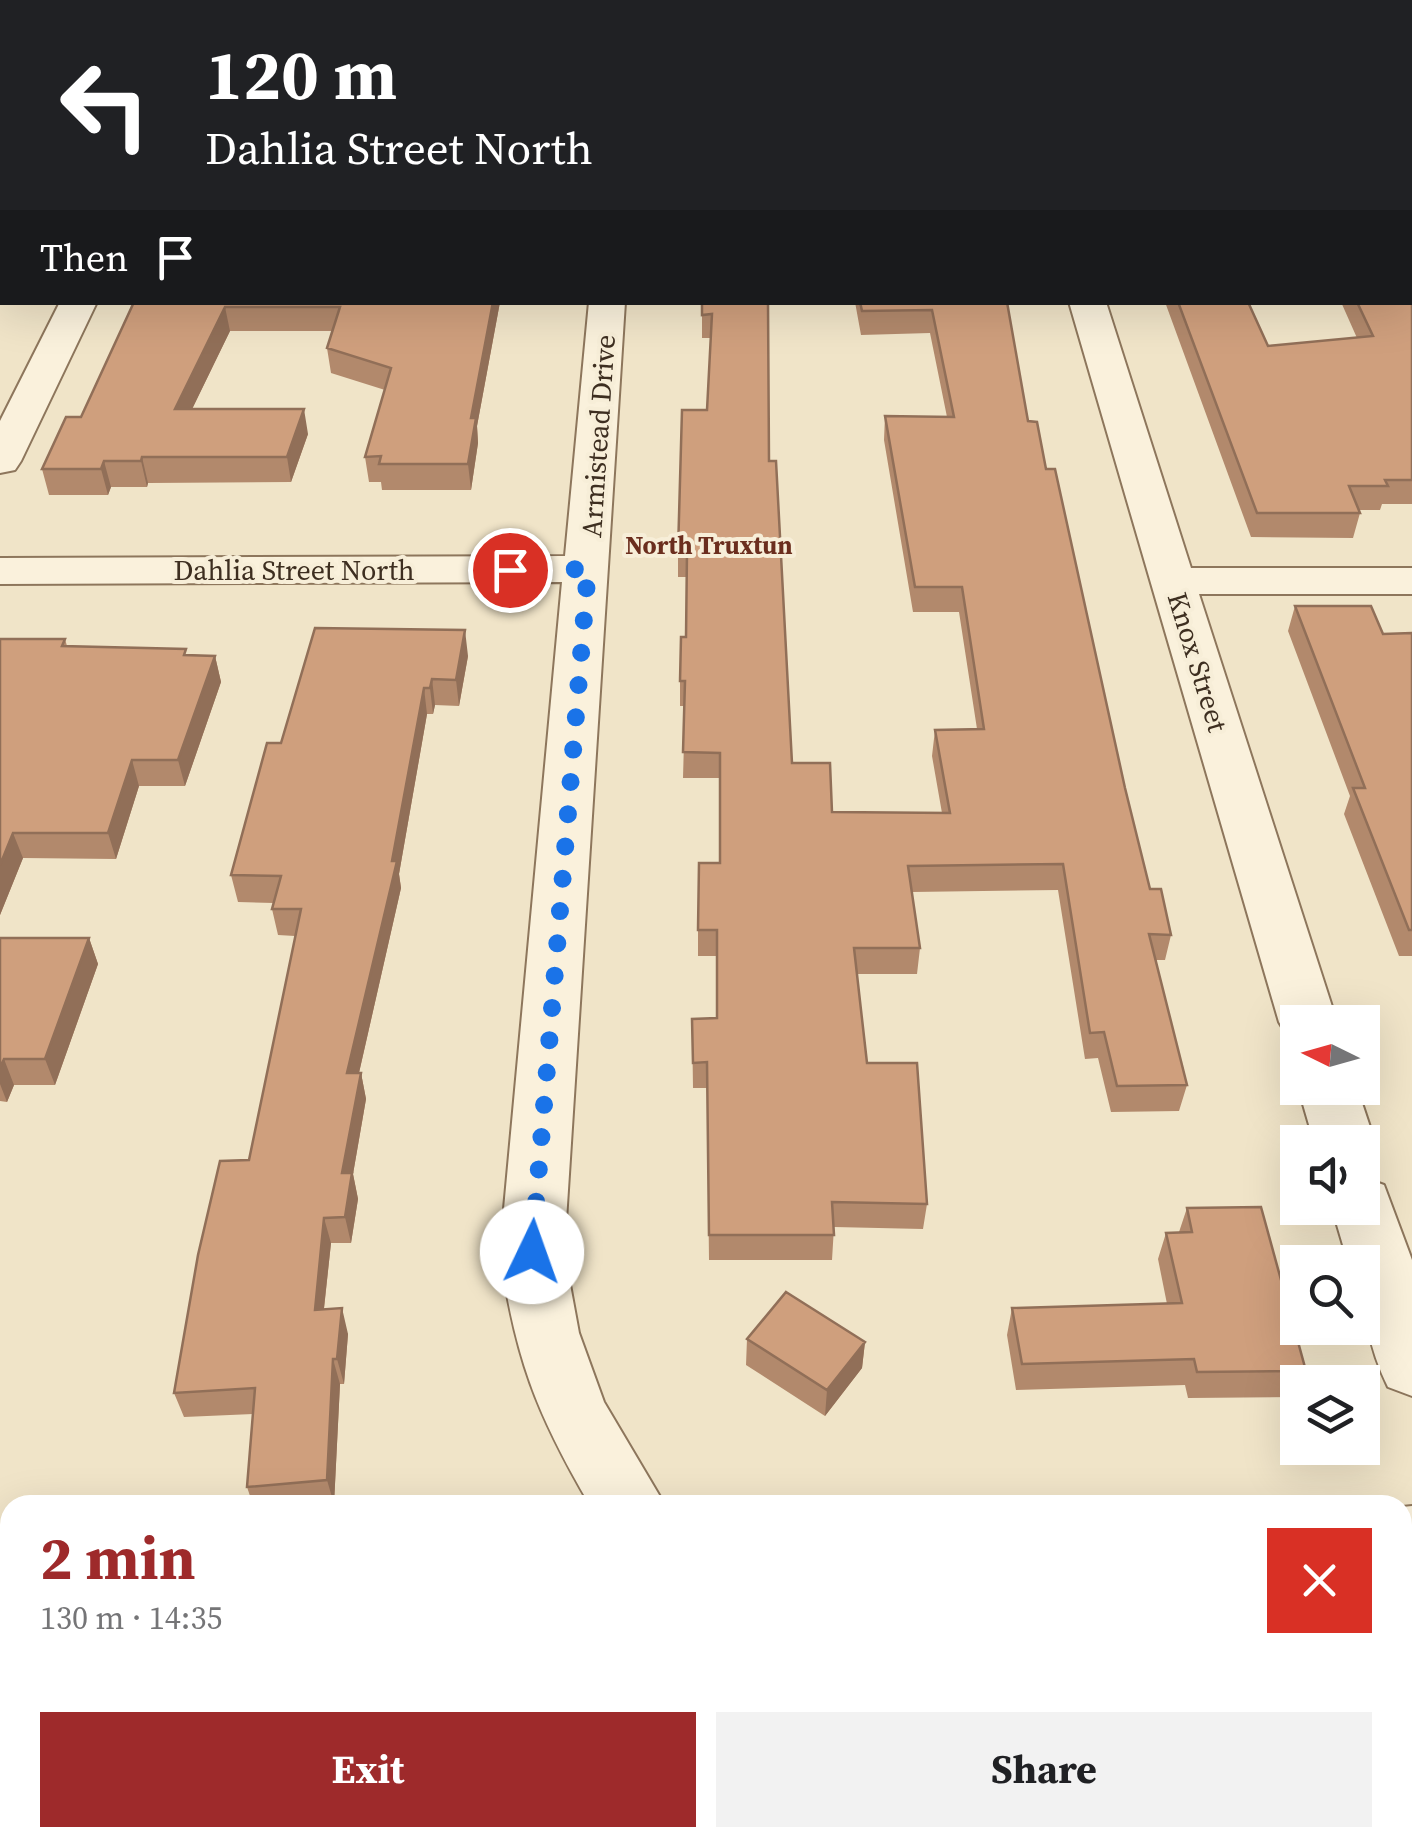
<!DOCTYPE html>
<html lang="en">
<head>
<meta charset="utf-8">
<style>
  :root { --surface:#fff; --page:#f2f2f2; --text:#202124; --muted:#757577; --accent:#9e2a2b }
  body { margin:0; font-family:"Source Serif 4",serif; background:var(--page); color:var(--text); height:100vh; display:flex; flex-direction:column; font-size:38px; white-space:nowrap }
  * { box-sizing:border-box; margin:0 }
  p { font-size:32px; color:var(--muted) }
  .icon { flex:none; width:55px; height:55px; fill:none; stroke:currentColor; stroke-width:2; stroke-linecap:round; stroke-linejoin:round }
  .map { position:relative; flex:1; overflow:hidden }
  .side { position:absolute; left:0px; top:1495px; width:1412px; height:352px; display:flex; flex-direction:column; background:var(--surface); border-radius:30px 30px 0 0; box-shadow:0 10px 40px #0002 }
  .side>* { flex:none }
  .hud { position:absolute; left:0px; top:0px; width:1412px; height:305px; box-shadow:0 10px 40px #0002; background:#202124; color:#fff; overflow:hidden }
  .needle { width:65px; rotate:275deg }
  .controls { position:absolute; left:1280px; top:1005px; display:grid; gap:20px }
  .controls a { display:grid; place-items:center; width:100px; height:100px; border-radius:0px; background:var(--surface); box-shadow:0 10px 40px #0002; font-size:50px }
  .pin { position:absolute; display:grid; place-items:center; width:85px; height:85px; color:#fff; margin:-42px; border:5px solid #fff; border-radius:50%; box-shadow:0 2px 10px #0007 }
  .me { position:absolute; width:110px; margin:-55px; rotate:3deg; stroke-linejoin:round; filter:drop-shadow(0 0 8px #0008) }
  .turn { display:flex; align-items:center; gap:35px; height:210px; padding:0 40px; font-size:45px }
  .turn .icon { width:130px; height:130px; stroke-width:2.5 }
  .turn b { display:block; font-size:70px; line-height:85px }
  .then { display:flex; align-items:center; height:95px; padding:0 40px; background:#0003; gap:20px; font-size:38px }
  .round { display:grid; place-items:center; flex:none; width:105px; height:105px; border-radius:0px; background:var(--page) }
  .summary { display:flex; align-items:center; justify-content:space-between; height:170px; padding:0 40px }
  h1 { font-size:60px; font-weight:700; line-height:75px; color:var(--accent) }
  .primary-button { display:flex; gap:20px; margin-top:auto; padding:20px 40px }
  .primary-button a { flex:1; height:115px; border-radius:0px; background:var(--accent); color:#fff; font-size:40px; font-weight:700; line-height:115px; text-align:center }
  .primary-button a+a { background:var(--page); color:var(--text) }
  .map>svg:first-child { display:block }
  .lines { fill:none; stroke-linecap:round; stroke-linejoin:round }
  .street-casing { stroke:#8d765c; stroke-width:4 }
  .primary-casing { stroke:#5b4430; stroke-width:4 }
  .street { fill:#faf1dc; fill-rule:evenodd }
  .primary { fill:#f3d9a0; fill-rule:evenodd }
  .wall { fill:#b2896c }
  .shaded-wall { fill:#916f58 }
  .building { fill:#cf9f7d; stroke:#916f58; stroke-width:2.5 }
  .route { stroke:#1a73e8; stroke-width:18; stroke-dasharray:0 32.4 }
  .labels { text-anchor:middle; dominant-baseline:central; stroke-width:8; stroke-linejoin:round; paint-order:stroke }
  .far-neighbourhood-label { font-size:25px; font-weight:bold; fill:#6b2e1e; stroke:#f7eed8 }
  .street-label { font-size:28px; fill:#3d2e20; stroke:#f7eed8 }
</style>
</head>
<body>
<div class="map">
<svg width="1412" height="1846" viewBox="0 0 1412 1846">
  <rect width="100%" height="100%" fill="#f0e4c8"/>
  <g class="lines">
    <!-- street casing -->
    <g class="street-casing">
      <path id="street" d="M 964,0 L 994,0 L 995,2 L 966,2 Z
        M 1410,133 L 1412,133 L 1412,153 L 1410,153 Z
        M 60,302 L 97,302 L 21,461 L 15,470 L 0,473 L 0,421 Z
        M 589,302 L 625,302 L 564,1252 L 579,1333 L 604,1402 L 665,1505 L 590,1505 C 536,1413 515,1357 500,1252 L 562,582 L 0,584 L 0,558 L 565,556 Z
        M 1069,302 L 1106,302 L 1191,568 L 1412,568 L 1412,594 L 1199,594 L 1337,1022 L 1298,1022 L 1298,1040 L 1288,1037 L 1279,1022 Z
        M 1298,1087 L 1357,1088 L 1375,1142 L 1366,1159 L 1362,1142 L 1314,1142 Z
        M 1362,1177 L 1384,1185 L 1412,1260 L 1412,1396 L 1388,1387 C 1368,1346 1362,1308 1362,1262 L 1348,1262 L 1332,1208 L 1362,1208 Z
        M 1412,1506 L 1412,1574 L 1402,1576 L 1402,1507 Z
        M 407,1838 L 501,1838 L 498,1846 L 404,1846 Z"/>
    </g>
    <!-- primary casing -->
    <g class="primary-casing">
      <path id="primary" d="M 2,62 L 2,80 L 0,81 L 0,63 Z"/>
    </g>
    <!-- street -->
    <use href="#street" class="street"/>
    <!-- primary -->
    <use href="#primary" class="primary"/>
  </g>
  <!-- wall -->
  <path class="wall" d="M 803,0 L 943,0 L 943,2 L 808,2 Z
    M 1041,0 L 1412,0 L 1412,9 L 1410,10 L 1410,2 L 1043,2 Z
    M 1412,182 L 1412,504 L 1382,504 L 1380,510 L 1359,510 L 1360,513 L 1353,538 L 1251,537 L 1165,302 L 1248,302 L 1268,346 L 1357,338 L 1341,302 L 1410,302 Z
    M 134,302 L 500,302 L 477,426 L 478,443 L 471,490 L 382,490 L 381,482 L 369,482 L 365,457 L 385,390 L 331,373 L 327,348 L 332,331 L 230,331 L 192,409 L 308,434 L 291,482 L 148,483 L 147,487 L 111,487 L 108,495 L 49,495 L 42,469 L 81,417 Z
    M 702,302 L 768,302 L 769,461 L 792,763 L 832,812 L 942,813 L 932,756 L 935,730 L 977,729 L 959,612 L 913,612 L 884,440 L 885,416 L 947,417 L 930,333 L 861,335 L 855,302 L 1007,302 L 1028,421 L 1046,469 L 1150,889 L 1171,935 L 1165,960 L 1156,960 L 1187,1085 L 1179,1111 L 1111,1112 L 1098,1058 L 1085,1059 L 1058,890 L 912,892 L 920,948 L 917,974 L 857,974 L 867,1063 L 927,1204 L 923,1229 L 834,1227 L 832,1260 L 709,1260 L 707,1088 L 693,1088 L 692,1019 L 717,1018 L 717,956 L 698,956 L 698,930 L 720,863 L 720,778 L 683,778 L 685,706 L 680,706 L 680,681 L 686,637 L 687,577 L 678,577 L 678,552 L 707,410 L 711,338 L 702,338 Z
    M 1295,606 L 1383,634 L 1412,633 L 1412,956 L 1399,956 L 1344,814 L 1350,796 L 1288,631 Z
    M 0,639 L 65,639 L 67,646 L 215,656 L 221,682 L 185,786 L 139,786 L 116,859 L 23,858 L 0,915 Z
    M 468,656 L 459,706 L 435,705 L 433,714 L 427,714 L 399,874 L 401,888 L 359,1073 L 361,1073 L 366,1099 L 353,1174 L 358,1199 L 351,1243 L 331,1243 L 324,1309 L 348,1334 L 344,1384 L 340,1384 L 334,1504 L 253,1505 L 247,1487 L 253,1414 L 184,1417 L 174,1393 L 249,1160 L 295,936 L 278,935 L 272,909 L 274,903 L 238,902 L 231,875 L 281,743 Z
    M 0,938 L 89,938 L 98,964 L 55,1085 L 14,1085 L 7,1102 L 0,1101 Z
    M 1187,1208 L 1306,1371 L 1301,1382 L 1298,1382 L 1298,1392 L 1295,1397 L 1188,1398 L 1185,1385 L 1016,1390 L 1007,1335 L 1012,1308 L 1167,1304 L 1158,1259 L 1166,1233 L 1179,1232 Z
    M 747,1339 L 865,1342 L 862,1368 L 825,1416 L 746,1365 Z
    M 0,1679 L 10,1679 L 10,1763 L 0,1762 Z"/>
  <!-- shaded-wall -->
  <path class="shaded-wall" d="M 1367,0 L 1412,0 L 1412,9 L 1410,10 L 1410,2 L 1355,2 Z
    M 2,231 L 2,264 L 0,269 L 0,235 Z
    M 493,302 L 500,302 L 477,426 L 478,443 L 471,490 L 468,464 L 471,418 Z
    M 225,307 L 230,331 L 180,434 L 175,409 Z
    M 304,409 L 308,434 L 291,482 L 287,457 Z
    M 142,457 L 148,483 L 147,487 L 141,461 Z
    M 104,461 L 111,487 L 108,495 L 101,469 Z
    M 465,630 L 468,656 L 459,706 L 456,680 Z
    M 215,656 L 221,682 L 185,786 L 178,760 Z
    M 432,679 L 435,705 L 433,714 L 430,688 Z
    M 424,688 L 427,714 L 399,874 L 401,888 L 353,1099 L 347,1073 L 392,861 Z
    M 132,760 L 139,786 L 116,859 L 108,833 Z
    M 13,833 L 23,858 L 0,915 L 0,865 Z
    M 89,938 L 98,964 L 55,1085 L 45,1059 Z
    M 4,1059 L 14,1085 L 7,1102 L 0,1084 L 0,1068 Z
    M 361,1073 L 366,1099 L 353,1174 L 358,1199 L 351,1243 L 345,1217 L 342,1173 Z
    M 324,1218 L 331,1243 L 321,1335 L 315,1310 Z
    M 342,1308 L 348,1334 L 344,1384 L 337,1359 Z
    M 865,1342 L 862,1368 L 825,1416 L 827,1390 Z
    M 333,1359 L 340,1384 L 334,1504 L 327,1480 Z"/>
  <!-- building -->
  <path class="building" d="M 471,0 L 660,0 L 662,2 L 472,2 Z
    M 842,0 L 943,0 L 943,2 L 846,2 Z
    M 1058,0 L 1367,0 L 1355,2 L 1059,2 Z
    M 0,84 L 2,84 L 2,231 L 0,235 Z
    M 1410,179 L 1412,182 L 1412,480 L 1385,480 L 1388,486 L 1349,486 L 1360,513 L 1257,513 L 1178,302 L 1248,302 L 1268,346 L 1373,336 L 1357,302 L 1410,302 Z
    M 134,302 L 493,302 L 471,418 L 476,418 L 468,464 L 379,464 L 381,456 L 365,457 L 391,368 L 327,348 L 340,307 L 225,307 L 175,409 L 304,409 L 287,457 L 142,457 L 141,461 L 104,461 L 101,469 L 42,469 L 66,417 L 81,417 Z
    M 702,302 L 768,302 L 769,461 L 776,461 L 792,763 L 830,763 L 832,812 L 950,813 L 935,730 L 984,729 L 962,587 L 915,587 L 885,416 L 954,417 L 932,310 L 862,311 L 860,302 L 1007,302 L 1028,421 L 1037,422 L 1046,469 L 1055,469 L 1125,788 L 1150,889 L 1161,889 L 1171,935 L 1149,934 L 1187,1085 L 1117,1086 L 1104,1032 L 1090,1033 L 1063,864 L 908,866 L 920,948 L 854,948 L 867,1063 L 917,1063 L 927,1204 L 832,1202 L 834,1235 L 709,1235 L 707,1062 L 693,1063 L 692,1019 L 717,1018 L 717,930 L 698,930 L 699,863 L 720,863 L 720,753 L 683,752 L 685,681 L 680,681 L 681,637 L 686,637 L 687,552 L 678,552 L 682,410 L 707,410 L 712,314 L 702,315 Z
    M 1295,606 L 1371,606 L 1383,634 L 1412,633 L 1412,930 L 1409,930 L 1353,788 L 1365,788 Z
    M 315,628 L 465,630 L 456,680 L 432,679 L 430,688 L 424,688 L 392,861 L 397,861 L 347,1073 L 361,1073 L 342,1173 L 352,1173 L 345,1217 L 324,1218 L 315,1310 L 342,1308 L 337,1359 L 333,1359 L 327,1480 L 247,1487 L 255,1388 L 174,1393 L 198,1255 L 220,1161 L 249,1160 L 301,909 L 272,909 L 281,876 L 231,875 L 267,743 L 281,743 Z
    M 0,639 L 65,639 L 62,646 L 186,649 L 184,655 L 215,656 L 178,760 L 132,760 L 108,833 L 13,833 L 0,865 Z
    M 0,938 L 89,938 L 45,1059 L 4,1059 L 0,1068 Z
    M 1261,1207 L 1306,1371 L 1197,1372 L 1194,1359 L 1022,1364 L 1012,1308 L 1182,1303 L 1166,1233 L 1192,1232 L 1187,1208 Z
    M 786,1292 L 865,1342 L 827,1390 L 747,1339 Z
    M 0,1679 L 10,1679 L 10,1741 L 0,1741 Z"/>
  <g class="lines">
    <!-- route -->
    <path class="route" d="M 510,570 L 588,569 L 532,1252"/>
  </g>
  <g class="labels">
    <!-- far-neighbourhood labels -->
    <g class="far-neighbourhood-label">
      <text x="709" y="545">North Truxtun</text>
    </g>
    <!-- street labels -->
    <g class="street-label">
      <text transform="translate(598 436) rotate(-86)">Armistead Drive</text>
      <text x="294" y="570">Dahlia Street North</text>
      <text transform="translate(1198 662) rotate(73)">Knox Street</text>
    </g>
  </g>
</svg>
<div class="controls">
<a><svg class="needle" viewBox="-14 -14 28 28"><path d="M0-13l5 13h-10z" fill="#e53935"/><path d="M0 13l5-13h-10z" fill="#757577"/></svg></a>
<a><svg class="icon" aria-label="sound" viewBox="0 0 24 24"><path d="M4 9h4l5-4v14l-5-4H4zM17 9q2 3 0 6"/></svg></a>
<a><svg class="icon" aria-label="search" viewBox="0 0 24 24"><circle cx="10" cy="10" r="6"/><path d="M15 15l6 6"/></svg></a>
<a><svg class="icon" aria-label="layers" viewBox="0 0 24 24"><path d="M12 4l9 5-9 5-9-5zM3 14l9 5 9-5"/></svg></a>
</div>
<div class="pin" style="left:510px;top:570px;background:#d93025"><svg class="icon" aria-label="arrive" viewBox="0 0 24 24"><path d="M6 21V4h12l-3 4 3 4H6"/></svg></div>
<svg class="me" style="left:532px;top:1252px" viewBox="-20 -20 40 40"><circle r="19" fill="#fff"/><path d="M0-13L10 11 0 6-10 11z" fill="#1a73e8"/></svg>
<div class="hud">
<div class="turn"><svg class="icon" aria-label="left" viewBox="0 0 24 24"><path d="M17 20v-9H6M10 6l-5 5 5 5"/></svg><div><b>120 m</b>Dahlia Street North</div></div>
<div class="then">Then<svg class="icon" aria-label="arrive" viewBox="0 0 24 24"><path d="M6 21V4h12l-3 4 3 4H6"/></svg></div>
</div>
<section class="side">
<div class="summary"><div><h1>2 min</h1><p>130 m · 14:35</p></div><a class="round" style="background:#d93025;color:#fff"><svg class="icon" aria-label="close" viewBox="0 0 24 24"><path d="M6 6l12 12M18 6L6 18"/></svg></a></div>
<div class="primary-button"><a>Exit</a><a>Share</a></div>
</section>
</div>
</body>
</html>
